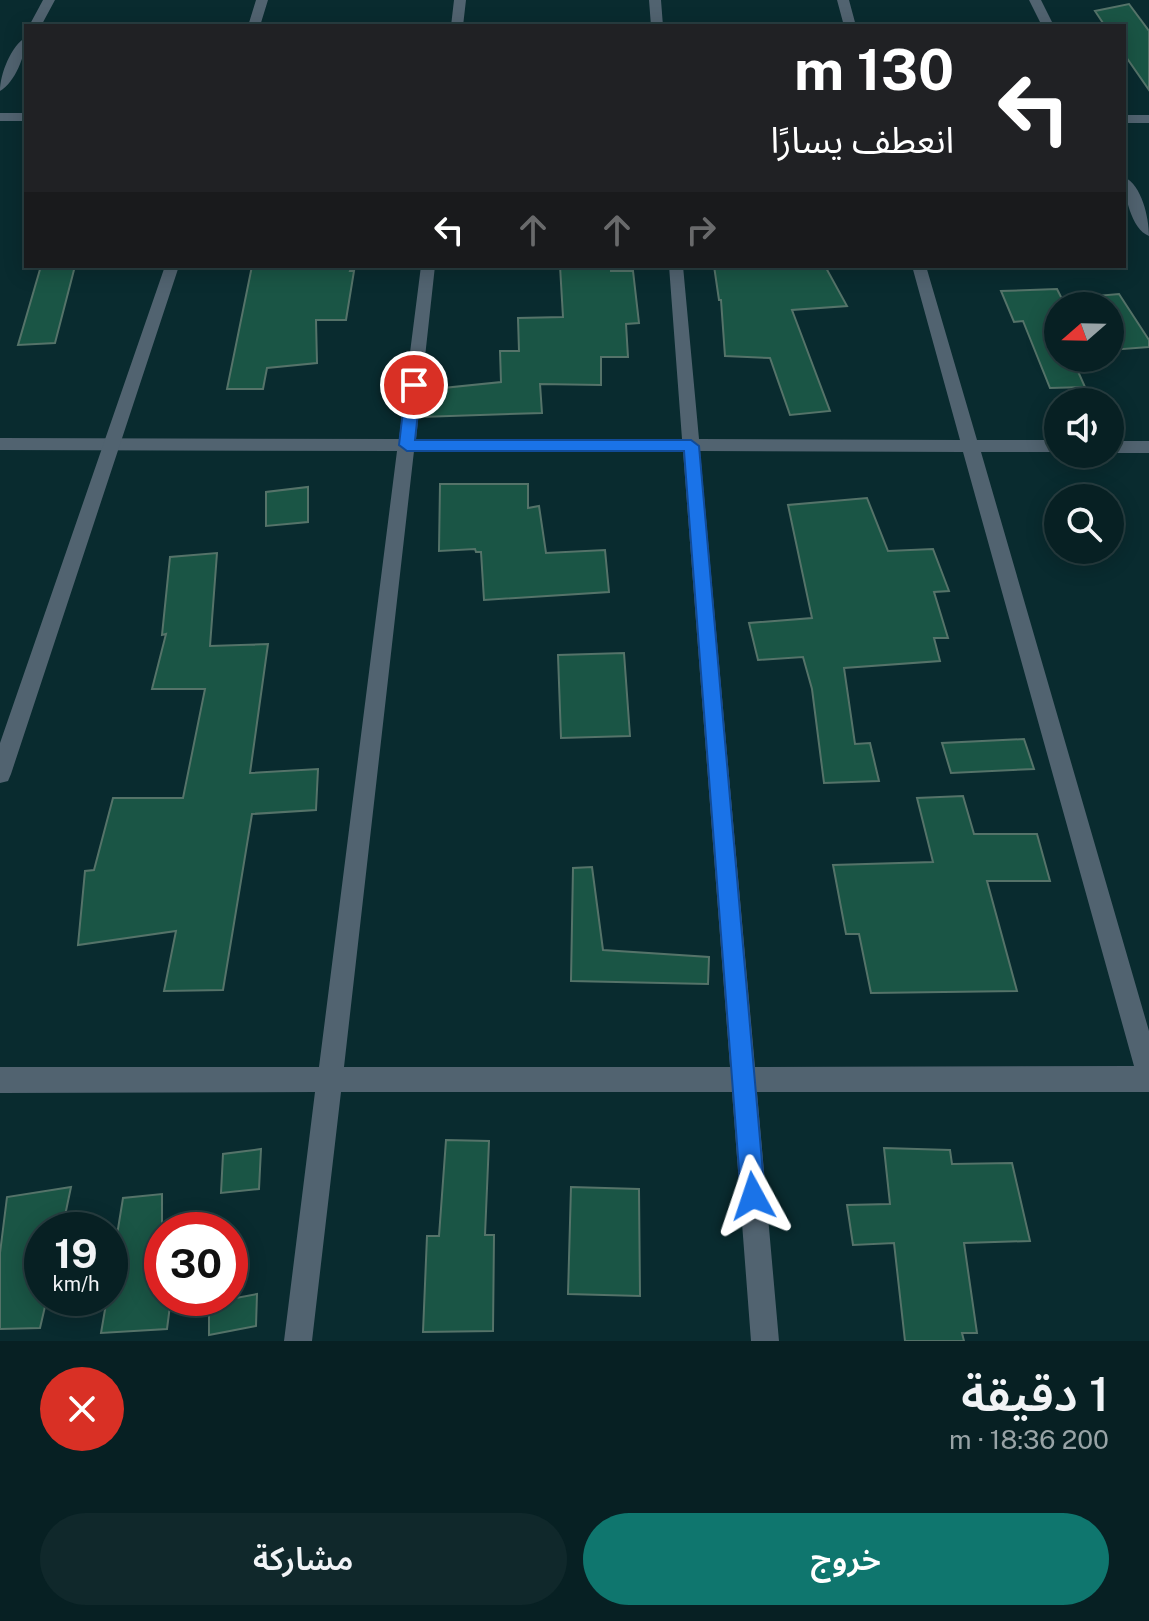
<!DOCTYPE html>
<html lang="ar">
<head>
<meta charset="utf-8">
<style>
  :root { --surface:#072023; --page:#10282b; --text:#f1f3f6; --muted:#98a3a6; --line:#283e41; --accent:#0f766e }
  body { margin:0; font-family:"Public Sans","Noto Sans Arabic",sans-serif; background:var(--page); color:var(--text); direction:rtl; height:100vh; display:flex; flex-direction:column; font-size:30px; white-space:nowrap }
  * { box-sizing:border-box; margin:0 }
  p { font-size:26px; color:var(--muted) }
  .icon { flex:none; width:44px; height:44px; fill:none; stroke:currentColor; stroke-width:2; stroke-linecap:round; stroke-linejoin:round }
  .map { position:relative; height:1341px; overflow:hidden; direction:ltr }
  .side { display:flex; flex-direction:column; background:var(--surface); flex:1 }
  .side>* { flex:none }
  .hud { position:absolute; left:24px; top:24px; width:1102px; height:244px; border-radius:0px; box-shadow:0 4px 20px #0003,0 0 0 2px var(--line); direction:rtl; background:#202124; color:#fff; overflow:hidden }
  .needle { width:52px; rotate:250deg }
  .controls { position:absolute; left:1044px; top:292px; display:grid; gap:16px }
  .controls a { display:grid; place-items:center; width:80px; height:80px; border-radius:50%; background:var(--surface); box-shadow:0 4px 20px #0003,0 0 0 2px var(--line); font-size:40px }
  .speed { position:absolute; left:24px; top:1212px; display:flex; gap:16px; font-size:40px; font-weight:700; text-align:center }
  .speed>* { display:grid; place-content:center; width:104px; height:104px; border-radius:50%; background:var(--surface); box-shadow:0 4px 20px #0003,0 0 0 2px var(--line); line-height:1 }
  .speed small { font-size:20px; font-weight:400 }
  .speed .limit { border:12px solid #d22; background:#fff; color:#111 }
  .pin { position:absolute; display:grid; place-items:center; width:68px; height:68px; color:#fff; margin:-34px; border:4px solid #fff; border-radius:50%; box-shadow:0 2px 8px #0007 }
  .me { position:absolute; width:88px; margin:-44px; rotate:355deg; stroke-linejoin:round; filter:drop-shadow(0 0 6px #0008) }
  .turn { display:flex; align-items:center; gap:28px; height:168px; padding:0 40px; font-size:36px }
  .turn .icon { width:104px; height:104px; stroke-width:2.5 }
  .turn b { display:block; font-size:56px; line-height:68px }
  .lanes { display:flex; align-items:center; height:76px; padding:0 40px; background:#0003; justify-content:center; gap:40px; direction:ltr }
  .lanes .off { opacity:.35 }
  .round { display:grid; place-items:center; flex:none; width:84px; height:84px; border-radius:42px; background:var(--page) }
  .headline { display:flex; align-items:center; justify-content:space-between; height:136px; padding:0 40px }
  h1 { font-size:48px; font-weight:600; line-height:60px }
  .action { display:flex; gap:16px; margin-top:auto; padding:16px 40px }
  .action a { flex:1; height:92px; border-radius:48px; background:var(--accent); color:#fff; font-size:32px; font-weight:600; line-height:92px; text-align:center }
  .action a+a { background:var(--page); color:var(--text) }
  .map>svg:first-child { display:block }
  .building { fill:#1a5545; stroke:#557369; stroke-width:2 }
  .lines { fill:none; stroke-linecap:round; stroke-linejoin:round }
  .minor { fill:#516370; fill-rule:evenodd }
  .tertiary { fill:#516370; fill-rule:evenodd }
  .route { fill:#1a73e8; stroke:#114b97; stroke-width:2 }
</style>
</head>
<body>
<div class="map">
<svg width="1149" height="1341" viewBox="0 0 1149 1341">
  <rect width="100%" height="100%" fill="#092b2f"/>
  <!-- building -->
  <path class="building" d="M 1129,4 L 1149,31 L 1149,90 L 1124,54 L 1124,26 L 1105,26 L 1095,11 Z
    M 41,266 L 75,266 L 55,343 L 18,345 Z
    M 252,266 L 352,266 L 350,271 L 354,271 L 346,320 L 316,320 L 317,363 L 267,368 L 263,389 L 227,389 Z
    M 560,266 L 611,266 L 611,271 L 633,271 L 639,323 L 626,324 L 628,357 L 601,357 L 601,385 L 540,384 L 542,413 L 421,417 L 424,390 L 501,382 L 500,351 L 519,351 L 518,318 L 563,317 Z
    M 714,266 L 825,266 L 847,306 L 792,310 L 830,411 L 790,415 L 770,358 L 725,356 L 721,300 L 719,300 Z
    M 1057,289 L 1062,299 L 1119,294 L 1149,340 L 1149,347 L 1110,350 L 1110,306 L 1058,306 L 1058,358 L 1072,358 L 1085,387 L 1050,388 L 1023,321 L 1014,322 L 1001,291 Z
    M 440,484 L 528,484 L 528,508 L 539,506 L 546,553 L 605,550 L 609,592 L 484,600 L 481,552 L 476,552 L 475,549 L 439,551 Z
    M 308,487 L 308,522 L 266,526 L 266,492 Z
    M 867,498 L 888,551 L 933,549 L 949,591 L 934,592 L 948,638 L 934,638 L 940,661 L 844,668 L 855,744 L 870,743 L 879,781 L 824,783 L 812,689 L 803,657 L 758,660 L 749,623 L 812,618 L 788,505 Z
    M 217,553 L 210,646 L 268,644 L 250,773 L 318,769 L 316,810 L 252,814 L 223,990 L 164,991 L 176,931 L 78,945 L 85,871 L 94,870 L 113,798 L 183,798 L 205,689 L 152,689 L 166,634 L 162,635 L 170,557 Z
    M 624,653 L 630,736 L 561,738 L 558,655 Z
    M 1024,739 L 1034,769 L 951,773 L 942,743 Z
    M 963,796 L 974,834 L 1037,834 L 1050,881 L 987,881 L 1017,991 L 871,993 L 859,934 L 846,934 L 833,865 L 933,862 L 917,798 Z
    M 592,867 L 603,950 L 709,957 L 708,984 L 571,981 L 573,868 Z
    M 446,1140 L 489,1141 L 485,1235 L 494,1235 L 493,1331 L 423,1332 L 427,1236 L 439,1236 Z
    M 884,1148 L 950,1150 L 952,1164 L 1012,1163 L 1030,1241 L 964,1243 L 977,1333 L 962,1333 L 964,1341 L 905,1341 L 894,1243 L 853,1245 L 847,1205 L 890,1204 Z
    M 261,1149 L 259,1189 L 221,1193 L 223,1154 Z
    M 71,1187 L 62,1230 L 42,1230 L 42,1298 L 47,1298 L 40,1328 L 0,1329 L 0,1253 L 7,1197 Z
    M 571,1187 L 639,1189 L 640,1296 L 568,1294 Z
    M 162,1194 L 162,1298 L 171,1298 L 167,1329 L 101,1333 L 107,1298 L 110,1298 L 110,1278 L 123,1198 Z
    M 257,1294 L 256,1326 L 209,1335 L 209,1303 Z"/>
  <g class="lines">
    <!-- minor -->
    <path class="minor" d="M 43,0 L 55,0 L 41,26 L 29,26 Z
      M 454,0 L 466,0 L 463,26 L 451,26 Z
      M 649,0 L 661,0 L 663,26 L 651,26 Z
      M 837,0 L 849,0 L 856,26 L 844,26 Z
      M 1029,0 L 1041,0 L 1054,26 L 1042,26 Z
      M 26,37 C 26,54 15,83 0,91 C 0,74 11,46 26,37 Z
      M 0,113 L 26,113 L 26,121 L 0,121 Z
      M 1124,115 L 1149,115 L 1149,123 L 1124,123 Z
      M 1124,177 C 1142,185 1149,218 1149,236 C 1131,229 1124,194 1124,177 Z
      M 421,266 L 435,266 L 416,439 L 682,439 L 669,266 L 683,266 L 699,439 L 960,440 L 912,266 L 926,266 L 977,440 L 1058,440 L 1058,452 L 981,452 L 1149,1031 L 1149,1092 L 757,1092 L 779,1341 L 751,1341 L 732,1092 L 341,1092 L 312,1341 L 284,1341 L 315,1092 L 0,1093 L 0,1067 L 319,1067 L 397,451 L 0,450 L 0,438 L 399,439 ZM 414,451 L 683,451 L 730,1067 L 344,1067 ZM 700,451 L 963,452 L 1134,1066 L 755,1067 Z
      M 1110,441 L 1149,441 L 1149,453 L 1110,453 Z"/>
    <!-- tertiary -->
    <path class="tertiary" d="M 256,0 L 268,0 L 260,26 L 248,26 Z
      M 165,266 L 179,266 L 11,774 L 8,781 L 0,783 L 0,743 Z"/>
  </g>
  <!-- route -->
  <path class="route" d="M 414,380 L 421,385 L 415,440 L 691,440 L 699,446 L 765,1196 L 762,1204 L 753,1208 L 744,1204 L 741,1196 L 684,451 L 407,451 L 399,445 L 406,385 Z"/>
</svg>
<div class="controls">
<a><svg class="needle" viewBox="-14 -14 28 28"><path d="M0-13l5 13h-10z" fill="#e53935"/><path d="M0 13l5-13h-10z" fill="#98a3a6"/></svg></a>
<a><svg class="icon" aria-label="sound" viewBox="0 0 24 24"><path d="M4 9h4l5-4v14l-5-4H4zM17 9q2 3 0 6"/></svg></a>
<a><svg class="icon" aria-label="search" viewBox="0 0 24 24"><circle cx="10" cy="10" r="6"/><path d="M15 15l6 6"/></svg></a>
</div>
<div class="speed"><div>19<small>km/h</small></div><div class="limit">30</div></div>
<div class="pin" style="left:414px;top:385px;background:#d93025"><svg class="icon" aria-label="arrive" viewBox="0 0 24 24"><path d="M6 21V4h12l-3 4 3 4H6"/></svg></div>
<svg class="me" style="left:753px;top:1196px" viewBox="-20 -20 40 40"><path d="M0-17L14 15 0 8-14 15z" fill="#1a73e8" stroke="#fff" stroke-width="4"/></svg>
<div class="hud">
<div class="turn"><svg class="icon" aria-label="left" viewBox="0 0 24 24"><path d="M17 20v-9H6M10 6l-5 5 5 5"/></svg><div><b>130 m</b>انعطف يسارًا</div></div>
<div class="lanes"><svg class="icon" aria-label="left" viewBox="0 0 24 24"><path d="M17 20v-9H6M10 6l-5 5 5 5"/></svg><svg class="icon off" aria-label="ahead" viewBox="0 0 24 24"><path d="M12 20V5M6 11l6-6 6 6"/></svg><svg class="icon off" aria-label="ahead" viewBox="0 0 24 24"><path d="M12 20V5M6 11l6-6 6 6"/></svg><svg class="icon off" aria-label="right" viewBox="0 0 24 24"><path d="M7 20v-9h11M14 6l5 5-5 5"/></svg></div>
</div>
</div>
<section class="side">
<div class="headline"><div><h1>1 دقيقة</h1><p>200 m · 18:36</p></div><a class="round" style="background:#d93025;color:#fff"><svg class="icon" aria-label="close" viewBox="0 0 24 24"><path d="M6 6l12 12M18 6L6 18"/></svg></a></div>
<div class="action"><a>خروج</a><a>مشاركة</a></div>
</section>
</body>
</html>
